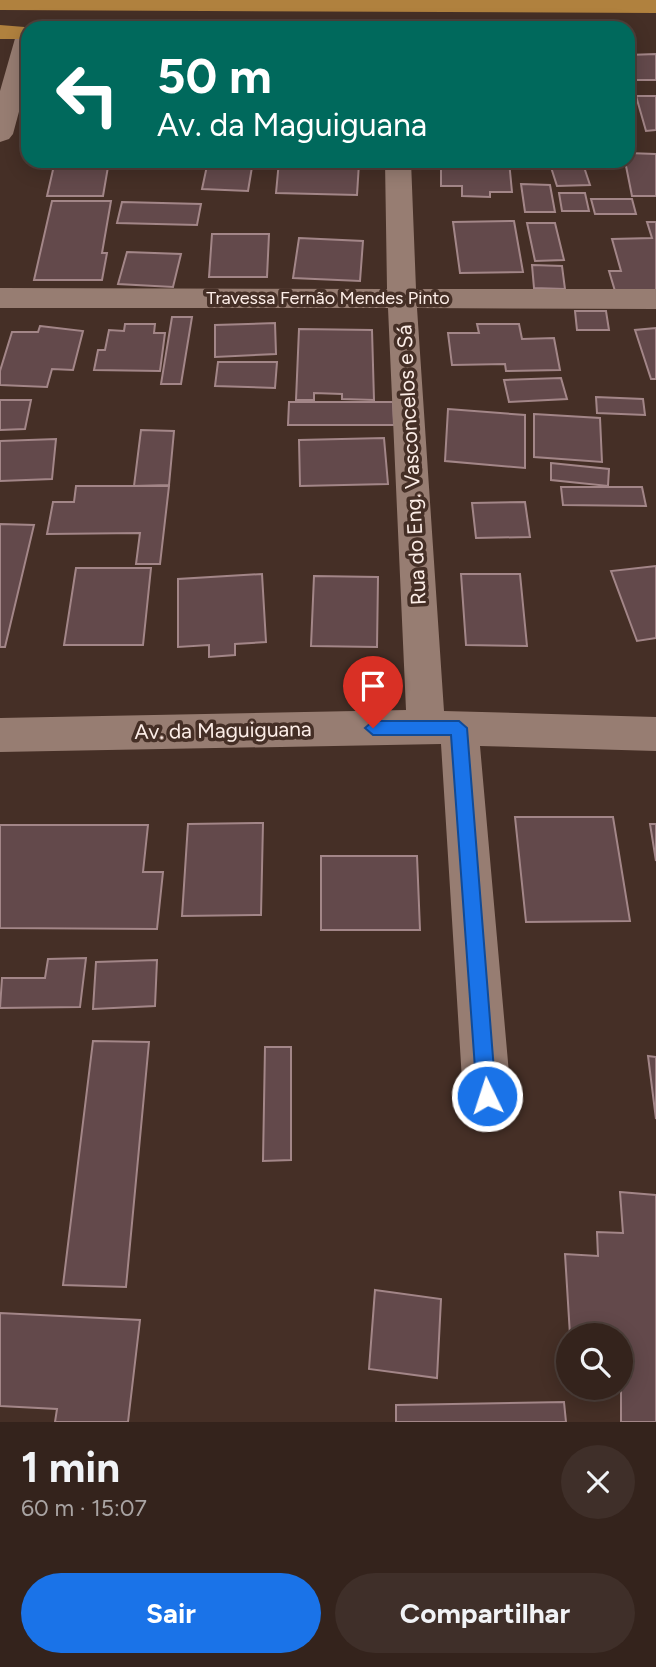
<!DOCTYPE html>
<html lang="pt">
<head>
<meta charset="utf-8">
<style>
  :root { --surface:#34231c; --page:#3f2f29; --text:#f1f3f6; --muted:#a9a4a3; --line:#4e403b; --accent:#1a73e8 }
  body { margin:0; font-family:Figtree,sans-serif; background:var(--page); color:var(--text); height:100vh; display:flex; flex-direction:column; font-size:26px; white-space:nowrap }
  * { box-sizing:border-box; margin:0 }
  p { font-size:23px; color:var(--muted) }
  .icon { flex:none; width:38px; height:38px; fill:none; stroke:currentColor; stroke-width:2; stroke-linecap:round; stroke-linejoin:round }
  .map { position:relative; height:1422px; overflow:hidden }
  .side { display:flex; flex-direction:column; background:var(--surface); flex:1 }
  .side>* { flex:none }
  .banner { position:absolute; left:21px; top:21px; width:614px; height:147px; border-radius:21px; box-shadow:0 4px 18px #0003,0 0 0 2px var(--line); background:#00695c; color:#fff; overflow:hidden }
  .buttons { position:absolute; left:556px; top:1323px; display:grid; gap:14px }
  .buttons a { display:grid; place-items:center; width:77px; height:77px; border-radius:50%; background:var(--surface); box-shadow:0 4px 18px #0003,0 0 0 2px var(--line); font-size:35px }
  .pin { position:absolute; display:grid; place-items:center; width:60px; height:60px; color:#fff; margin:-72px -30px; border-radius:50% 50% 50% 0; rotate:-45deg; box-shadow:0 0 7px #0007 }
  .pin .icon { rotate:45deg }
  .me { position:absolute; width:77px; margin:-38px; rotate:356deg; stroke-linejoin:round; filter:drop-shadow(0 0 5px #0008) }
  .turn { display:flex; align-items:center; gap:24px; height:147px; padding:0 21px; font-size:32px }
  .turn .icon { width:91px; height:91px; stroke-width:2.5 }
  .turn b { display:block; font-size:49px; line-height:60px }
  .round { display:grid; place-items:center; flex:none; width:74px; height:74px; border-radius:37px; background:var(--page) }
  .head { display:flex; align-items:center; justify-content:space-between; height:119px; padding:0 21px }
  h1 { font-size:42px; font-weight:700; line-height:52px }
  .primary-button { display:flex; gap:14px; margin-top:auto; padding:14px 21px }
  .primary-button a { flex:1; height:80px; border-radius:42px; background:var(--accent); color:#fff; font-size:28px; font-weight:700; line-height:80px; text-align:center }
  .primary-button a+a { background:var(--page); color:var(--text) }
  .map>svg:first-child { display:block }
  .building { fill:#63494b; stroke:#a38688; stroke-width:2 }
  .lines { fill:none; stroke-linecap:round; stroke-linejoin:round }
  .minor { fill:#977d72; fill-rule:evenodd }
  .major { fill:#b0813e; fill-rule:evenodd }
  .route { fill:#1a73e8; stroke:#114b97; stroke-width:2 }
  .labels { text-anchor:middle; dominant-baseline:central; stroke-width:7; stroke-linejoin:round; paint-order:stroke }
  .far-street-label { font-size:18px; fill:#fcede7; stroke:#452f26 }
  .street-label { font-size:21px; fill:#fcede7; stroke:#452f26 }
</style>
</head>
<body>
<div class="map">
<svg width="656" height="1422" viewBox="0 0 656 1422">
  <rect width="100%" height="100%" fill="#452f26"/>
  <!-- building -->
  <path class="building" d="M 656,54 L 656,80 L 630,80 L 628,55 Z
    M 636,96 L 656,96 L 656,130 L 646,131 Z
    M 628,153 L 656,154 L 656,196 L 632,196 L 625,161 L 628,161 Z
    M 55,161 L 109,161 L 103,196 L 47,196 Z
    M 208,161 L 253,161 L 248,191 L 202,189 Z
    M 279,161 L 359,163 L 357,195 L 276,193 Z
    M 441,161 L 509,161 L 512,192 L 490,192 L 490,197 L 462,196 L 462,186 L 441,186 Z
    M 549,161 L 582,161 L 590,185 L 557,186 Z
    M 521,184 L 550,185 L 555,212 L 525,212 Z
    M 559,193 L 585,193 L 589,211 L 562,211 Z
    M 591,199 L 632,199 L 636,214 L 595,214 Z
    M 52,201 L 111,201 L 102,253 L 107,253 L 102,280 L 34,280 Z
    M 122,202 L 201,204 L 197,225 L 117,223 Z
    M 514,221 L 523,272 L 460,273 L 453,222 Z
    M 647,222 L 656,222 L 656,290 L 615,291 L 609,271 L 621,271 L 612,239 L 652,238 Z
    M 527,223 L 555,223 L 564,260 L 535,261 Z
    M 212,234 L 269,234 L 267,277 L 209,277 Z
    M 299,238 L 363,241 L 360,281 L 293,278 Z
    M 127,252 L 181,254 L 173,287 L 118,284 Z
    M 532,265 L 562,266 L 565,289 L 534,288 Z
    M 575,311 L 606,311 L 609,330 L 577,330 Z
    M 172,317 L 192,317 L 181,384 L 161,384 Z
    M 275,323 L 276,354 L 215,357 L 215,325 Z
    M 125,324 L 155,324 L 154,333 L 165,333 L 160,371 L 94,370 L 98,350 L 105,350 L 109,330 L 124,331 Z
    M 477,324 L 519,324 L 522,339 L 554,338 L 560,370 L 506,371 L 505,364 L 452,365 L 448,333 L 479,333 Z
    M 40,326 L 83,331 L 73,370 L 52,369 L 47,387 L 0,385 L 0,371 L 12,332 L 38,332 Z
    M 656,328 L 656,379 L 651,379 L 635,330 Z
    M 299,329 L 372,330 L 374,400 L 342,399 L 342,394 L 314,393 L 314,400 L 296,400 Z
    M 218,362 L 277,362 L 275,388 L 215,386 Z
    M 561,378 L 567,399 L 509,402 L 504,380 Z
    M 596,397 L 643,399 L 645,415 L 597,413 Z
    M 0,400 L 31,400 L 25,429 L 0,430 Z
    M 289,402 L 393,402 L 394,425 L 288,425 Z
    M 448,409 L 525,415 L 525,468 L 445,461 Z
    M 534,414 L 600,418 L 602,462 L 534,457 Z
    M 141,430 L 174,431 L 169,485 L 134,486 Z
    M 384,438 L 388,484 L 300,486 L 299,440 Z
    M 56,439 L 52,479 L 0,481 L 0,441 Z
    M 551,463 L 609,469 L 608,486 L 551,480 Z
    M 76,486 L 169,486 L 160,564 L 136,564 L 140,533 L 47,534 L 53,502 L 74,502 Z
    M 561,487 L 642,487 L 646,506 L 563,505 Z
    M 525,502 L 530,537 L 476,538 L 472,503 Z
    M 0,524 L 34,525 L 5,647 L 0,647 Z
    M 656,566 L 656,638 L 637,641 L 611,571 Z
    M 76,568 L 151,568 L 143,645 L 64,645 Z
    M 262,574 L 266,642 L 235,644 L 235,655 L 209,657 L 209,645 L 178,647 L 178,579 Z
    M 461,574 L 520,574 L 527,646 L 466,645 Z
    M 314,576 L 378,577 L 377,647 L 311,646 Z
    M 515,817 L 613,817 L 630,921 L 526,922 Z
    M 263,823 L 261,915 L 182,916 L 188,824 Z
    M 650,824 L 656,824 L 656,861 Z
    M 0,825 L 148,825 L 143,872 L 163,872 L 157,929 L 0,928 Z
    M 321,856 L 417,856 L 420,930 L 321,930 Z
    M 86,958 L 80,1007 L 0,1008 L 2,978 L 45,978 L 48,959 Z
    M 157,960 L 155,1006 L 93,1009 L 96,962 Z
    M 93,1041 L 149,1042 L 126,1287 L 63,1285 Z
    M 265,1047 L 291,1047 L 291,1160 L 263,1161 Z
    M 648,1056 L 656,1057 L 656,1119 Z
    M 620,1192 L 656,1195 L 656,1422 L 621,1422 L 621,1335 L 570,1335 L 565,1254 L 598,1256 L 597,1232 L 623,1233 Z
    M 375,1290 L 441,1299 L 437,1378 L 369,1369 Z
    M 0,1313 L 140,1320 L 128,1422 L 55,1422 L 57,1409 L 0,1406 Z
    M 564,1402 L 566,1422 L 396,1422 L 396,1405 Z"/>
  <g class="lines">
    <!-- minor -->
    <path class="minor" d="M 28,28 L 28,78 L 13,134 L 9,139 L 0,142 L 0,91 L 16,35 L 20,30 Z
      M 385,161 L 411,161 L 416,289 L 656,289 L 656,309 L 417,308 L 444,711 L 656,717 L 656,751 L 480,746 L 511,1096 L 504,1113 L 487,1120 L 470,1113 L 463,1096 L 441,744 L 0,752 L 0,718 L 406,710 L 388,308 L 0,308 L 0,288 L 387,289 Z"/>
    <!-- major -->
    <path class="major" d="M 0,0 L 656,0 L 656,13 L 0,10 Z
      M 0,25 L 37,28 L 28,28 L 28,39 L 0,39 Z"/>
  </g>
  <!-- route -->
  <path class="route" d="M 373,721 L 459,721 L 467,728 L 496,1096 L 494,1103 L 487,1105 L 480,1103 L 477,1096 L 451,735 L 373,735 L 365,728 Z"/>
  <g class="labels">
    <!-- far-street labels -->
    <g class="far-street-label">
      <text x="328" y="298">Travessa Fernão Mendes Pinto</text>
    </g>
    <!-- street labels -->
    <g class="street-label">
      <text transform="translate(411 465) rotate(-93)">Rua do Eng. Vasconcelos e Sá</text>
      <text transform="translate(223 730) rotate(-1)">Av. da Maguiguana</text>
    </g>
  </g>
</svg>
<div class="buttons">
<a><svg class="icon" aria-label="search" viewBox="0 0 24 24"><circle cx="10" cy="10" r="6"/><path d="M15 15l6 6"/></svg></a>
</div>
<div class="pin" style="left:373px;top:728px;background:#d93025"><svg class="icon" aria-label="arrive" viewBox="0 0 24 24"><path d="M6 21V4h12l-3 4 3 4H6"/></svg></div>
<svg class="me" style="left:487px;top:1096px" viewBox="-20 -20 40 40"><circle r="17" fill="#1a73e8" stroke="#fff" stroke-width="3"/><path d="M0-11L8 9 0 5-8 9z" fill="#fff"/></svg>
<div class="banner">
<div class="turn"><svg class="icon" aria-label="left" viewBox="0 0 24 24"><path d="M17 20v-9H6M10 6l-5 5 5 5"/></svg><div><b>50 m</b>Av. da Maguiguana</div></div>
</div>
</div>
<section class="side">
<div class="head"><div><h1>1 min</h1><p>60 m · 15:07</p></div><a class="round"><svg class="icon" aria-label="close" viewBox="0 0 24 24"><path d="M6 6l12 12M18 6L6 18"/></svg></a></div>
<div class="primary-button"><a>Sair</a><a>Compartilhar</a></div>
</section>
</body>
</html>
